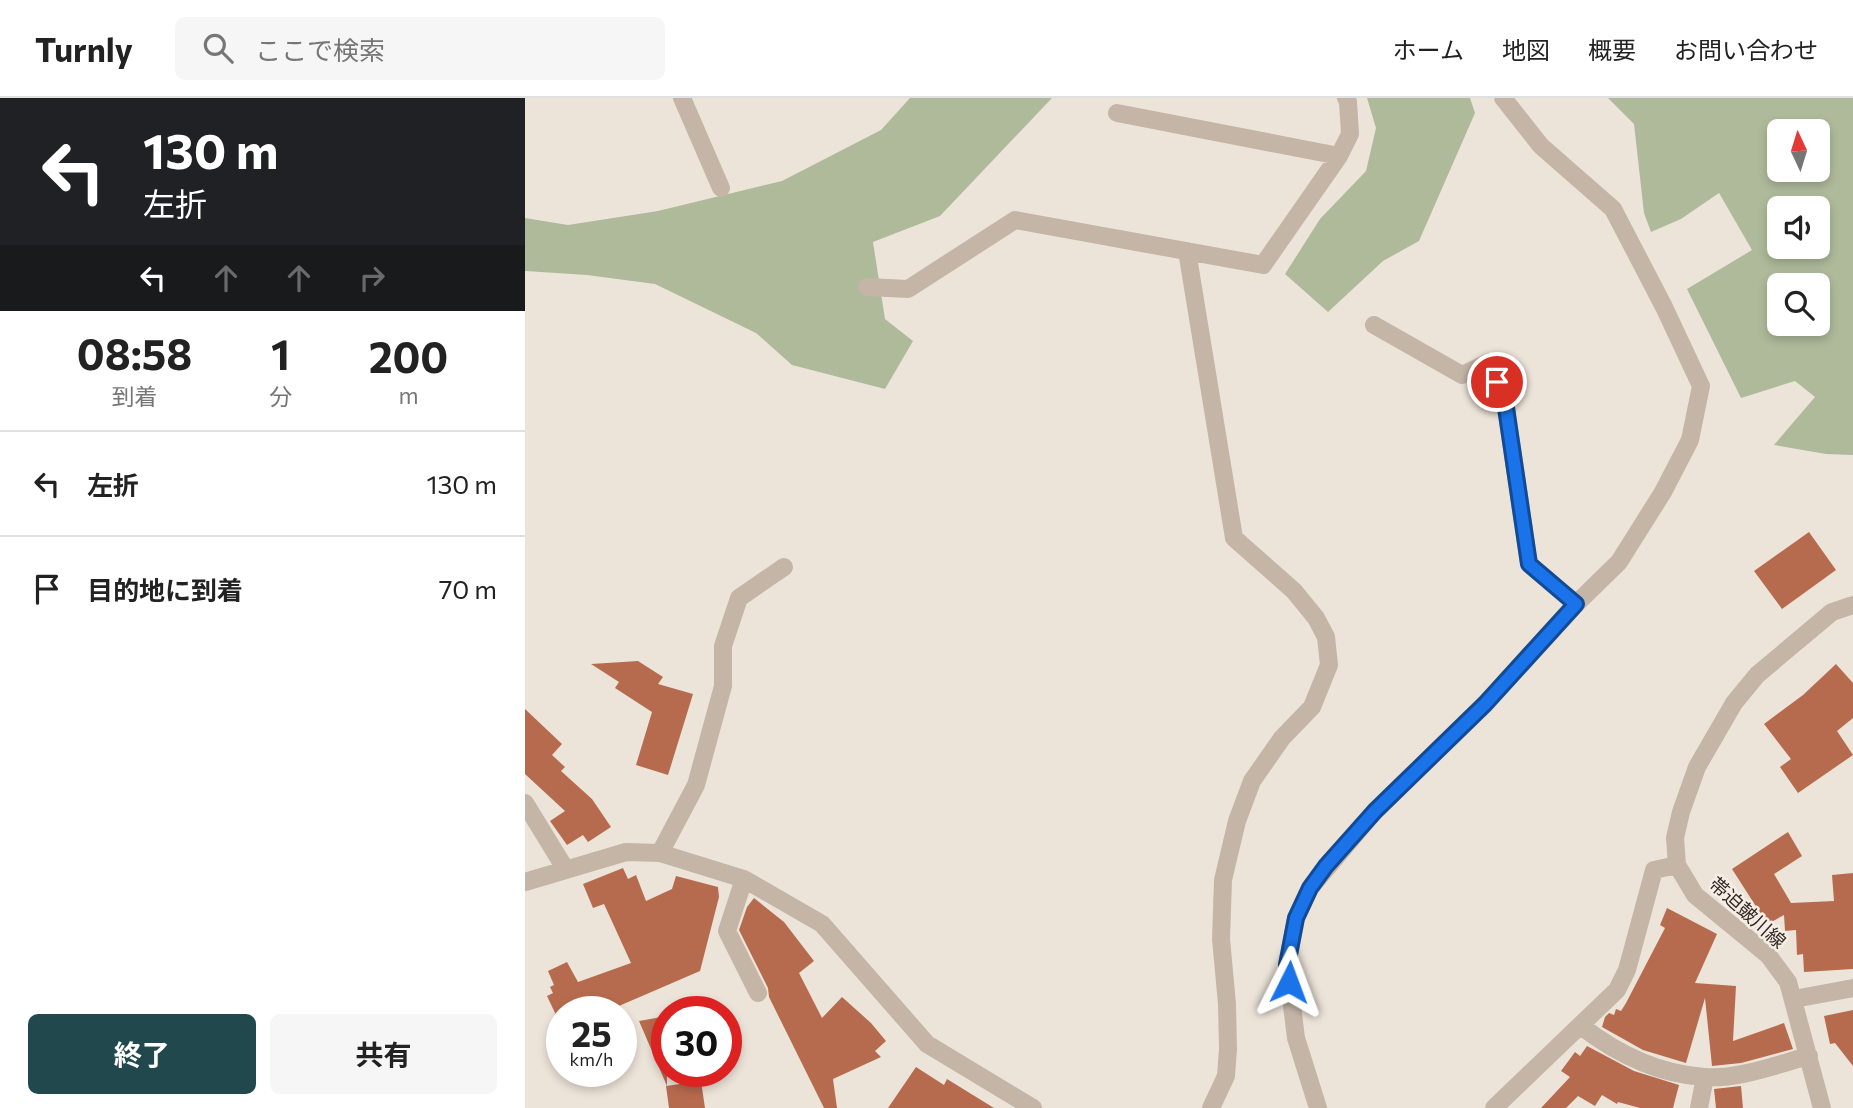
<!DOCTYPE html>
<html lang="ja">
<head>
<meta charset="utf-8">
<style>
  :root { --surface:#fff; --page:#f6f6f6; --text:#222; --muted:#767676; --line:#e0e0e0; --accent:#21494d }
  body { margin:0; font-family:Commissioner,"Noto Sans JP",sans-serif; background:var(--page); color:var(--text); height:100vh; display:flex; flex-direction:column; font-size:26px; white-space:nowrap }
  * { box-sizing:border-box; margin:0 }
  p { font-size:23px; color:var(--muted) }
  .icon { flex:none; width:38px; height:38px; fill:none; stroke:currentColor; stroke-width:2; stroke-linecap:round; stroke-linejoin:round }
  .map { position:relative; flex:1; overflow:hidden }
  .side { display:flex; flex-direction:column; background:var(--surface); width:525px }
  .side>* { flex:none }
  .banner { background:#202124; color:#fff; overflow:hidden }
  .needle { width:46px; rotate:356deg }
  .buttons { position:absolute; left:1242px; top:21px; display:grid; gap:14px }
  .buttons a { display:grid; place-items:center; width:63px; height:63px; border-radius:10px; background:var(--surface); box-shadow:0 4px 10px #0003; font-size:35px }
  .speed { position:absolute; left:21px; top:898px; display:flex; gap:14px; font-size:35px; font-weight:700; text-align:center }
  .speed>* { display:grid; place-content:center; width:91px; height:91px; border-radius:50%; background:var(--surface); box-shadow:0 4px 10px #0003; line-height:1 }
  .speed small { font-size:18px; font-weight:400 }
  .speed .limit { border:10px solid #d22; background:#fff; color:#111 }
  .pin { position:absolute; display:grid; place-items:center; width:60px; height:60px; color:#fff; margin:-30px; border:4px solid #fff; border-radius:50%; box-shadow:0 2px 7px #0007 }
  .me { position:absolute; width:77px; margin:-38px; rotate:3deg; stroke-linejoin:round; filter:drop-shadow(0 0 5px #0008) }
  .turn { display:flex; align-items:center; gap:24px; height:147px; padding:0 28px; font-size:32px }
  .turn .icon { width:91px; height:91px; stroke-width:2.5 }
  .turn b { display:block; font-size:49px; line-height:60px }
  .lanes { display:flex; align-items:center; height:66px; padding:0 28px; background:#0003; justify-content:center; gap:35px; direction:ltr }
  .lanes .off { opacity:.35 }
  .eta { display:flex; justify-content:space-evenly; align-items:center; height:119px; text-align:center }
  .eta b { font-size:42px; font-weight:700; line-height:49px }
  .cta { display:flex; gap:14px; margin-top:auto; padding:14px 28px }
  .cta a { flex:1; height:80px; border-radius:10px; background:var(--accent); color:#fff; font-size:28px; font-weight:700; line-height:80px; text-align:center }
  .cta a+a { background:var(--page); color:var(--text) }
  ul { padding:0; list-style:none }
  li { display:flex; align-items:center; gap:21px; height:105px; padding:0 28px; border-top:2px solid var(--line) }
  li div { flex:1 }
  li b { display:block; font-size:26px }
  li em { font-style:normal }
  header { display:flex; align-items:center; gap:42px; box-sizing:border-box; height:98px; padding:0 35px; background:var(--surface); border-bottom:2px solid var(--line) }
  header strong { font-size:33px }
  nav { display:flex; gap:38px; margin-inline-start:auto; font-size:24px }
  .search { width:490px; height:63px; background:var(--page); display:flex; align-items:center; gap:18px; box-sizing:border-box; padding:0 24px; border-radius:10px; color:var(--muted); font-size:26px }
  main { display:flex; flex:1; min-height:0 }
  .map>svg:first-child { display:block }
  .green { fill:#afba9b; fill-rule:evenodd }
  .building { fill:#b76b4e }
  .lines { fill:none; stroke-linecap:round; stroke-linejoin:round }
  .minor { stroke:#c4b5a7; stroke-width:18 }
  .route-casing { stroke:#114b97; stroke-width:18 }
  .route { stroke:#1a73e8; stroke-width:12 }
  .labels { text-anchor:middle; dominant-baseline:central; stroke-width:5; stroke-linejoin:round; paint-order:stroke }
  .street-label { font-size:19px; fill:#312a26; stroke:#f6eee4 }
</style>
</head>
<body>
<header>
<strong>Turnly</strong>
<div class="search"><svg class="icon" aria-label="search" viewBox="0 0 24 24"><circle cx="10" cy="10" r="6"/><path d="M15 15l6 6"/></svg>ここで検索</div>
<nav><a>ホーム</a><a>地図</a><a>概要</a><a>お問い合わせ</a></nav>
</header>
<main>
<section class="side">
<div class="banner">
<div class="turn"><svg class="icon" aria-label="left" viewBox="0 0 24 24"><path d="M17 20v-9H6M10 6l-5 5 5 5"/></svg><div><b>130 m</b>左折</div></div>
<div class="lanes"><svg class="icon" aria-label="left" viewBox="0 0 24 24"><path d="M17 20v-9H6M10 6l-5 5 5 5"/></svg><svg class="icon off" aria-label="ahead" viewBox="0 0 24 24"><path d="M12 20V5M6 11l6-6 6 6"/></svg><svg class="icon off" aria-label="ahead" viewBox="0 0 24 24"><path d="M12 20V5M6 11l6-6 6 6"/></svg><svg class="icon off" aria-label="right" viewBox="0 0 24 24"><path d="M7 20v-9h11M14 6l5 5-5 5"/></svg></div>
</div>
<div class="eta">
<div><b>08:58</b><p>到着</p></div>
<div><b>1</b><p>分</p></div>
<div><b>200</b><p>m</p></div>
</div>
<ul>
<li><svg class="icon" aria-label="left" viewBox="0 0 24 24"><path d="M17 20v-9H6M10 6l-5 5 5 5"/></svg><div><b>左折</b></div><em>130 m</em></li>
<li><svg class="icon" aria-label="arrive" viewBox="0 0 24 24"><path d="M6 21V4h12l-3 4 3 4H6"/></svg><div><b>目的地に到着</b></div><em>70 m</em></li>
</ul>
<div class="cta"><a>終了</a><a>共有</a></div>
</section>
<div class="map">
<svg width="1328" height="1010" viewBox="0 0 1328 1010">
  <rect width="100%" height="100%" fill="#ede4d9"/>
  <!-- green -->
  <path class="green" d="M 385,0 L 527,0 L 415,118 L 348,144 L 360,221 L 388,243 L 360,291 L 267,267 L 231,235 L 130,186 L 62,177 L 0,173 L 0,120 L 43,127 L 133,113 L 257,83 L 356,32 Z
    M 842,0 L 945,0 L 950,15 L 894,143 L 858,163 L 803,214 L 760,176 L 795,121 L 841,73 L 851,30 Z
    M 1083,0 L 1328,0 L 1328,357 L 1301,356 L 1249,347 L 1290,299 L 1270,283 L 1216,300 L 1162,191 L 1227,152 L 1194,95 L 1156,121 L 1126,134 L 1119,115 L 1109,26 ZM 1255,33 L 1293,33 L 1293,72 L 1255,72 ZM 1255,110 L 1293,110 L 1293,149 L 1255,149 ZM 1293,187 L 1293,226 L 1255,226 L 1255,187 Z"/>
  <!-- building -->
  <path class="building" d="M 1284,434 L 1311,472 L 1257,511 L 1229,473 Z
    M 113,563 L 138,579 L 133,586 L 168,596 L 143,677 L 111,667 L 127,614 L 90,590 L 94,584 L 66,566 Z
    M 1311,566 L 1328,585 L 1328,620 L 1312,633 L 1328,657 L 1273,695 L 1255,669 L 1266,661 L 1239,626 L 1278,597 Z
    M 0,611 L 37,646 L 27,657 L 40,669 L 36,673 L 67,701 L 86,729 L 63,744 L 58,737 L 42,747 L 25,723 L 40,713 L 0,676 Z
    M 1263,734 L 1277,758 L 1249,776 L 1266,805 L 1309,803 L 1307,777 L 1328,775 L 1328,871 L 1279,874 L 1278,856 L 1272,857 L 1271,832 L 1260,833 L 1259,817 L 1232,832 L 1223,815 L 1232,810 L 1207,771 Z
    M 98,770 L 103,781 L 111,777 L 121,803 L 147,791 L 151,778 L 193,789 L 194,799 L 175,873 L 80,914 L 37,914 L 31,917 L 22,898 L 28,895 L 25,889 L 29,887 L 23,873 L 42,864 L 53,884 L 106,865 L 79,806 L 68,810 L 58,786 Z
    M 229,800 L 259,824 L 289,863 L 274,875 L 297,920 L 317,899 L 346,925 L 361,943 L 350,953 L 356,959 L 308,981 L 312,1010 L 299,1010 L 244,899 L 243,890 L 214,832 L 222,809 Z
    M 1142,810 L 1192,836 L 1170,885 L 1211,888 L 1208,943 L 1259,925 L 1268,951 L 1216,965 L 1187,968 L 1180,900 L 1161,965 L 1118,952 L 1077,929 L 1080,919 L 1084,915 L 1089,917 L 1091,911 L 1096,913 L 1101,905 L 1140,830 L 1135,827 Z
    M 1328,912 L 1328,968 L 1310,945 L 1305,946 L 1299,918 Z
    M 142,918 L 142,988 L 114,923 Z
    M 1062,948 L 1109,973 L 1154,987 L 1148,1010 L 1115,1010 L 1093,1004 L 1092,1006 L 1077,997 L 1070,1008 L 1053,998 L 1041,1010 L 1016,1010 L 1045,979 L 1036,973 L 1050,954 L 1055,958 Z
    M 391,969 L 419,987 L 422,981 L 469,1010 L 363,1010 Z
    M 176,983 L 180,1010 L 144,1010 L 141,988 Z
    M 1216,988 L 1218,1010 L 1191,1010 L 1189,991 Z"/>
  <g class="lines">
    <!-- minor -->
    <path class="minor" d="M 157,0 L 196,90
      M 592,15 L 814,58
      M 662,153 L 709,440 L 769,493 L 791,520 L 801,539 L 804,567 L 787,609 L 757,640 L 727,683 L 712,723 L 698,782 L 696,841 L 702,906 L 703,951 L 701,978 L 686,1010
      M 342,189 L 383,191 L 490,122 L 738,167 L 814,58 L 825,36 L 823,4 L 821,0
      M 849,227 L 937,277 L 964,264 L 980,303 L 1004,466 L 1051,506
      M 0,705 L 41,772
      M 135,755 L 171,687 L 198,588 L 198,548 L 214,500 L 259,469
      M 219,781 L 202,833 L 233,895
      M 0,784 L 101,754 L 135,755 L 219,781 L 297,826 L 402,946 L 508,1010
      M 1269,901 L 1328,890
      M 1056,928 C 1091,955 1133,976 1179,979 C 1212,982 1253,966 1284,958
      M 793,1010 L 771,940 L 762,867 L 771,820 L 785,790 L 850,713 L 960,606 L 1051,506 L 1094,464 L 1138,394 L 1165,342 L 1176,288 L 1139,209 L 1088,111 L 1016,48 L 978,0
      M 969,1010 L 1092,892 L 1102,872 L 1129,772 L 1152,767
      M 1174,1010 L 1180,979
      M 1297,1010 L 1263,884 L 1243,857 L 1170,797 L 1152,767 L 1150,740 L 1156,714 L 1172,669 L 1209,605 L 1232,577 L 1307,514 L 1328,507"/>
  </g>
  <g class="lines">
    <!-- route casing -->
    <g class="route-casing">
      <path id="route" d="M 764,884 L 762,867 L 771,820 L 785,790 L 801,768 L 850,713 L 960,606 L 1051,506 L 1004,466 L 980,303 L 972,284"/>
    </g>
    <!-- route -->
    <use href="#route" class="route"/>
  </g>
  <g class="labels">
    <!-- street labels -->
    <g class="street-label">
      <text transform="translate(1223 814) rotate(42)">帯迫皷川線</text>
    </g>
  </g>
</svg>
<div class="buttons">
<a><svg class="needle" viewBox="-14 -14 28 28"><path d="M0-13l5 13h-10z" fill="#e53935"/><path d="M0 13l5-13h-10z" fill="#767676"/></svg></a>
<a><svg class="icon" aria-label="sound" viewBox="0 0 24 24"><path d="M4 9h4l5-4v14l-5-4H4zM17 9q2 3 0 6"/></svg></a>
<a><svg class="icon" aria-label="search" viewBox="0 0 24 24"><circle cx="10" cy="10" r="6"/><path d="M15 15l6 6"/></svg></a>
</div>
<div class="speed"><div>25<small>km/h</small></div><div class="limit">30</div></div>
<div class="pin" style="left:972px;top:284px;background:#d93025"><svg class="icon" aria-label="arrive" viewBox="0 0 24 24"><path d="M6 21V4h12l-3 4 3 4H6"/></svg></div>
<svg class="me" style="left:764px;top:884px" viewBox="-20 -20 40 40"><path d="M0-17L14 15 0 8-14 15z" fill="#1a73e8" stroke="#fff" stroke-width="4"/></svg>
</div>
</main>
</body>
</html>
